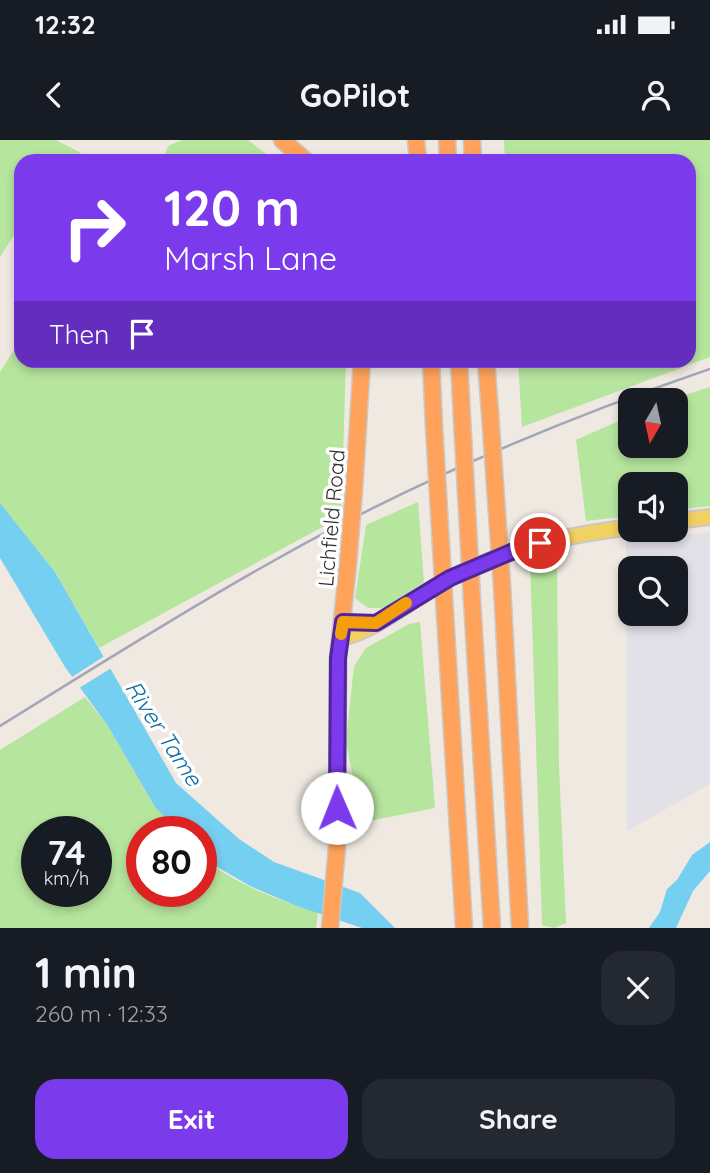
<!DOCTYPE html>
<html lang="en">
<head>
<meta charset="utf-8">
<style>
  :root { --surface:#171b24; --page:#242831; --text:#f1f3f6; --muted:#9ea1a6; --accent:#7c3aed }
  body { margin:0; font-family:Quicksand,sans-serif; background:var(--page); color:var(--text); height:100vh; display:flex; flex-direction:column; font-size:26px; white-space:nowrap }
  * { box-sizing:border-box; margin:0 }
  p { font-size:23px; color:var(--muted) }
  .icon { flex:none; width:38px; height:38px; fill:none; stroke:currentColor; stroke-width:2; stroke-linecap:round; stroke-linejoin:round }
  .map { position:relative; height:788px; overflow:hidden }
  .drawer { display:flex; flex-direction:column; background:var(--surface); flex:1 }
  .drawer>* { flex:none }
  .banner { position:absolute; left:14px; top:14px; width:682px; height:214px; border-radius:21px; box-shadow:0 4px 10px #0003; background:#7c3aed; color:#fff; overflow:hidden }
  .needle { width:46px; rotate:189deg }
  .buttons { position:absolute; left:618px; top:248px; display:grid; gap:14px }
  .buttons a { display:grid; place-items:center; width:70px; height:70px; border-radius:14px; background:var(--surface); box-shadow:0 4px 10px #0003; font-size:35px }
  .speed { position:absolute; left:21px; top:676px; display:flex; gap:14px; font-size:35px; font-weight:700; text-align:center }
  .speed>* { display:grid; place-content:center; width:91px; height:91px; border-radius:50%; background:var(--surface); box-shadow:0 4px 10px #0003; line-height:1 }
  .speed small { font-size:18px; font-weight:400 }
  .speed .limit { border:10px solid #d22; background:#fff; color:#111 }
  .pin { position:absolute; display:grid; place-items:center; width:60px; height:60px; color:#fff; margin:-30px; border:4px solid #fff; border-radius:50%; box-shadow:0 2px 7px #0007 }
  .me { position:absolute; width:77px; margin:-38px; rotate:359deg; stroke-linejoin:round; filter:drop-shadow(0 0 5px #0008) }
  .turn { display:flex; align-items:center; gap:24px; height:147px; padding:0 35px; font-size:32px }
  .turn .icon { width:91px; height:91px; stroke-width:2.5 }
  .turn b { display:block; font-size:49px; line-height:60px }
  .then { display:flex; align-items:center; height:66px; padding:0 35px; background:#0003; gap:14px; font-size:26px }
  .round { display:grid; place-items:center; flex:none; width:74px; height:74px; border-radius:21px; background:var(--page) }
  .overview { display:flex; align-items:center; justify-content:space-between; height:119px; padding:0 35px }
  h1 { font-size:42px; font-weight:800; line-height:52px }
  .cta { display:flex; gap:14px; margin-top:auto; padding:14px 35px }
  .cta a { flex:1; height:80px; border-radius:21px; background:var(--accent); color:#fff; font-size:28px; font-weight:800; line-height:80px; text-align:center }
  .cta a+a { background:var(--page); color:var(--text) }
  .status { display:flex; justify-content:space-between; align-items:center; height:49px; padding:0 35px; background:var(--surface); direction:ltr }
  .status svg { height:19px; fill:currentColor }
  header { display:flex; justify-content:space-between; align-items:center; height:91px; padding:0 35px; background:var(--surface); font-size:32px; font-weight:800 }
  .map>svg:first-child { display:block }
  .industrial { fill:#e3e1e8; fill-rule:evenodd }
  .green { fill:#b6e59e; fill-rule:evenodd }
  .water { fill:#75cff0 }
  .pier { fill:#efe9e1 }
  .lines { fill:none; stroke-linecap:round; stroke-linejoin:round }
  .major-casing { stroke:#c9c9c9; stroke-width:18 }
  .highway-casing { stroke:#c9c9c9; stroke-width:19 }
  .major { stroke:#f2d163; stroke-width:14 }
  .highway { stroke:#ffa35c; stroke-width:16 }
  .rail { stroke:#a3a6b8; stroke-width:2.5 }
  .highway-bridge-casing { stroke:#c9c9c9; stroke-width:19; stroke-linecap:butt }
  .highway-bridge { stroke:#ffa35c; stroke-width:16 }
  .route-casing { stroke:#51269a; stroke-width:18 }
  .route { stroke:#7c3aed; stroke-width:12 }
  .slow { stroke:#f59e0b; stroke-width:12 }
  .labels { text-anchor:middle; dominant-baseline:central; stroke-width:7; stroke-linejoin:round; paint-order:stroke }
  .street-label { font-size:21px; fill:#2e2e2e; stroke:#fff }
  .water-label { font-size:23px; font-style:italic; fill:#0d6fa3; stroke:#fff }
</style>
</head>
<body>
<div class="status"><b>12:32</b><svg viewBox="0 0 49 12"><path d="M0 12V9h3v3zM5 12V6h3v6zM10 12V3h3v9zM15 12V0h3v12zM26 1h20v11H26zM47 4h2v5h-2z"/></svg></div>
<header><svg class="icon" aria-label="back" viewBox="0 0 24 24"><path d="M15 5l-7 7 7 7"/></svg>GoPilot<svg class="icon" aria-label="person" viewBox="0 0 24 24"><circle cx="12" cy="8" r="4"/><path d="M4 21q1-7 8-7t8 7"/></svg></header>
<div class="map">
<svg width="710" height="788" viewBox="0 0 710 788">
  <rect width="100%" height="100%" fill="#efe9e1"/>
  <!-- industrial -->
  <path class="industrial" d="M 710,392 L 710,644 L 627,691 L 626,402 ZM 630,429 L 676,429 L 676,474 L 630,474 Z"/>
  <!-- green -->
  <path class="green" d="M 0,0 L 56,0 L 81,13 L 73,21 L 21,21 L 21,84 L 0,117 Z
    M 182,0 L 248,0 L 275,21 L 163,21 L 168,6 Z
    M 504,0 L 710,0 L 710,217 L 522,287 L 518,221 L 690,220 L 690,21 L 505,21 Z
    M 21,199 L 21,220 L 346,221 L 341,377 L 99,508 L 55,432 L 0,363 L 0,232 Z
    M 710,247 L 710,366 L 676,370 L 676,345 L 630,345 L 630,376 L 586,381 L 576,300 L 630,276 L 630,306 L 676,306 L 676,261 L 665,261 Z
    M 418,362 L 424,442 L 385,468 L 368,468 L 355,458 L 366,385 Z
    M 546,417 L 557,427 L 559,626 L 566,783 L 554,788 L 542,785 L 530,421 Z
    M 420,482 L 435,668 L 374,680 L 361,679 L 346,601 L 354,526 L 366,508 L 409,484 Z
    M 85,557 L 108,586 L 155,667 L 178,691 L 142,691 L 142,751 L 201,751 L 201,715 C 226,741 283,762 318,772 L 316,788 L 0,788 L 0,610 ZM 37,691 L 96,691 L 96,751 L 37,751 Z"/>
  <!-- water -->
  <path class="water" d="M 0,363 L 55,432 L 176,643 L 239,699 L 274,722 L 360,753 L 395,788 L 362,788 L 297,766 L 250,746 L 207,721 L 201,715 L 201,691 L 178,691 L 155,667 L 108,586 L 65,527 L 0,418 Z
    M 710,702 L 710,731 L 693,751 L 676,788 L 649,788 L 660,772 L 667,749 L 677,740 L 692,715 Z"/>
  <!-- pier -->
  <path class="pier" d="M 106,515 L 113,527 L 76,550 L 69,539 Z"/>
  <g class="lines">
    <!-- major casing -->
    <g class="major-casing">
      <path id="major" d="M 676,381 L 710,377
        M 343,482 L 376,483
        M 341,498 C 379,490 413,457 449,439 C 510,407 563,396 630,387"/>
    </g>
    <!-- highway casing -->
    <g class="highway-casing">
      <path id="highway" d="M 282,0 L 306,21
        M 416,0 L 418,21
        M 447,0 L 448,21
        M 472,0 L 473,21
        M 431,220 L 434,286
        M 459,220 L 462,279
        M 486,220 L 490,273
        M 354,350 L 362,220
        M 502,445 L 520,788
        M 472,460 L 492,788
        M 445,474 L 464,788
        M 330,788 L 337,707 L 338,518 L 348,424"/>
    </g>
    <!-- major -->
    <use href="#major" class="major"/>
    <!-- highway -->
    <use href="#highway" class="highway"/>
    <!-- rail -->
    <path class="rail" d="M 0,586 C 89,531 177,475 268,424 C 408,344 558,281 710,229"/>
    <!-- highway-bridge casing -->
    <g class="highway-bridge-casing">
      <path id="highway-bridge" d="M 490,273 L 502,445
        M 462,279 L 472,460
        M 434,286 L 445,474
        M 348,424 L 354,350"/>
    </g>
    <!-- highway-bridge -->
    <use href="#highway-bridge" class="highway-bridge"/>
  </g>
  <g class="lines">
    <!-- route casing -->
    <g class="route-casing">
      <path id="route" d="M 337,668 L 338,518 L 343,482 L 376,483 L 450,438 L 523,407 L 540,403"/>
    </g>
    <!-- route -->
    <use href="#route" class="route"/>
    <!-- slow -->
    <path class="slow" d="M 341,494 L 343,482 L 376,483 L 406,463"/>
  </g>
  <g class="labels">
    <!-- street labels -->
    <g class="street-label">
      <text transform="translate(331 378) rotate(-85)">Lichfield Road</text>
    </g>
    <!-- water labels -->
    <g class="water-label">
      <text transform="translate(164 593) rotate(57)">River Tame</text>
    </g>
  </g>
</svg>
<div class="buttons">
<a><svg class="needle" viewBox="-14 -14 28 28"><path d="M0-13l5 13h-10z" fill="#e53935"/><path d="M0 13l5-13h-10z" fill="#9ea1a6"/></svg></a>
<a><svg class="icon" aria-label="sound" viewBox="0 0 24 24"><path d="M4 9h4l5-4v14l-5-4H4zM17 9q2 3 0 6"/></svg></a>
<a><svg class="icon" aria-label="search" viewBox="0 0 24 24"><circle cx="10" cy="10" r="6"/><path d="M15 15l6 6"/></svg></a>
</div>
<div class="speed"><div>74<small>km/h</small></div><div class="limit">80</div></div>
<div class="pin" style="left:540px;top:403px;background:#d93025"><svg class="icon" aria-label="arrive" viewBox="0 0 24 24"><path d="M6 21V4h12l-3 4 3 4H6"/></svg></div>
<svg class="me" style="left:337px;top:668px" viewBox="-20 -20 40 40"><circle r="19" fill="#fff"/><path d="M0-13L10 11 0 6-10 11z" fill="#7c3aed"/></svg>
<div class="banner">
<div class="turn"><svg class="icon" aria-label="right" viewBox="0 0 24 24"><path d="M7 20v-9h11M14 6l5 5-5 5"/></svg><div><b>120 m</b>Marsh Lane</div></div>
<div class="then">Then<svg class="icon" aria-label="arrive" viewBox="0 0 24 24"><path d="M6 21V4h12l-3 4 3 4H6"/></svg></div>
</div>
</div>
<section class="drawer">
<div class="overview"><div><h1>1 min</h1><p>260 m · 12:33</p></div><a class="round"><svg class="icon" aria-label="close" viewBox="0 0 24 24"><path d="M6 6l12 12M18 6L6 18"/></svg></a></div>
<div class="cta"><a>Exit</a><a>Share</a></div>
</section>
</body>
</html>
